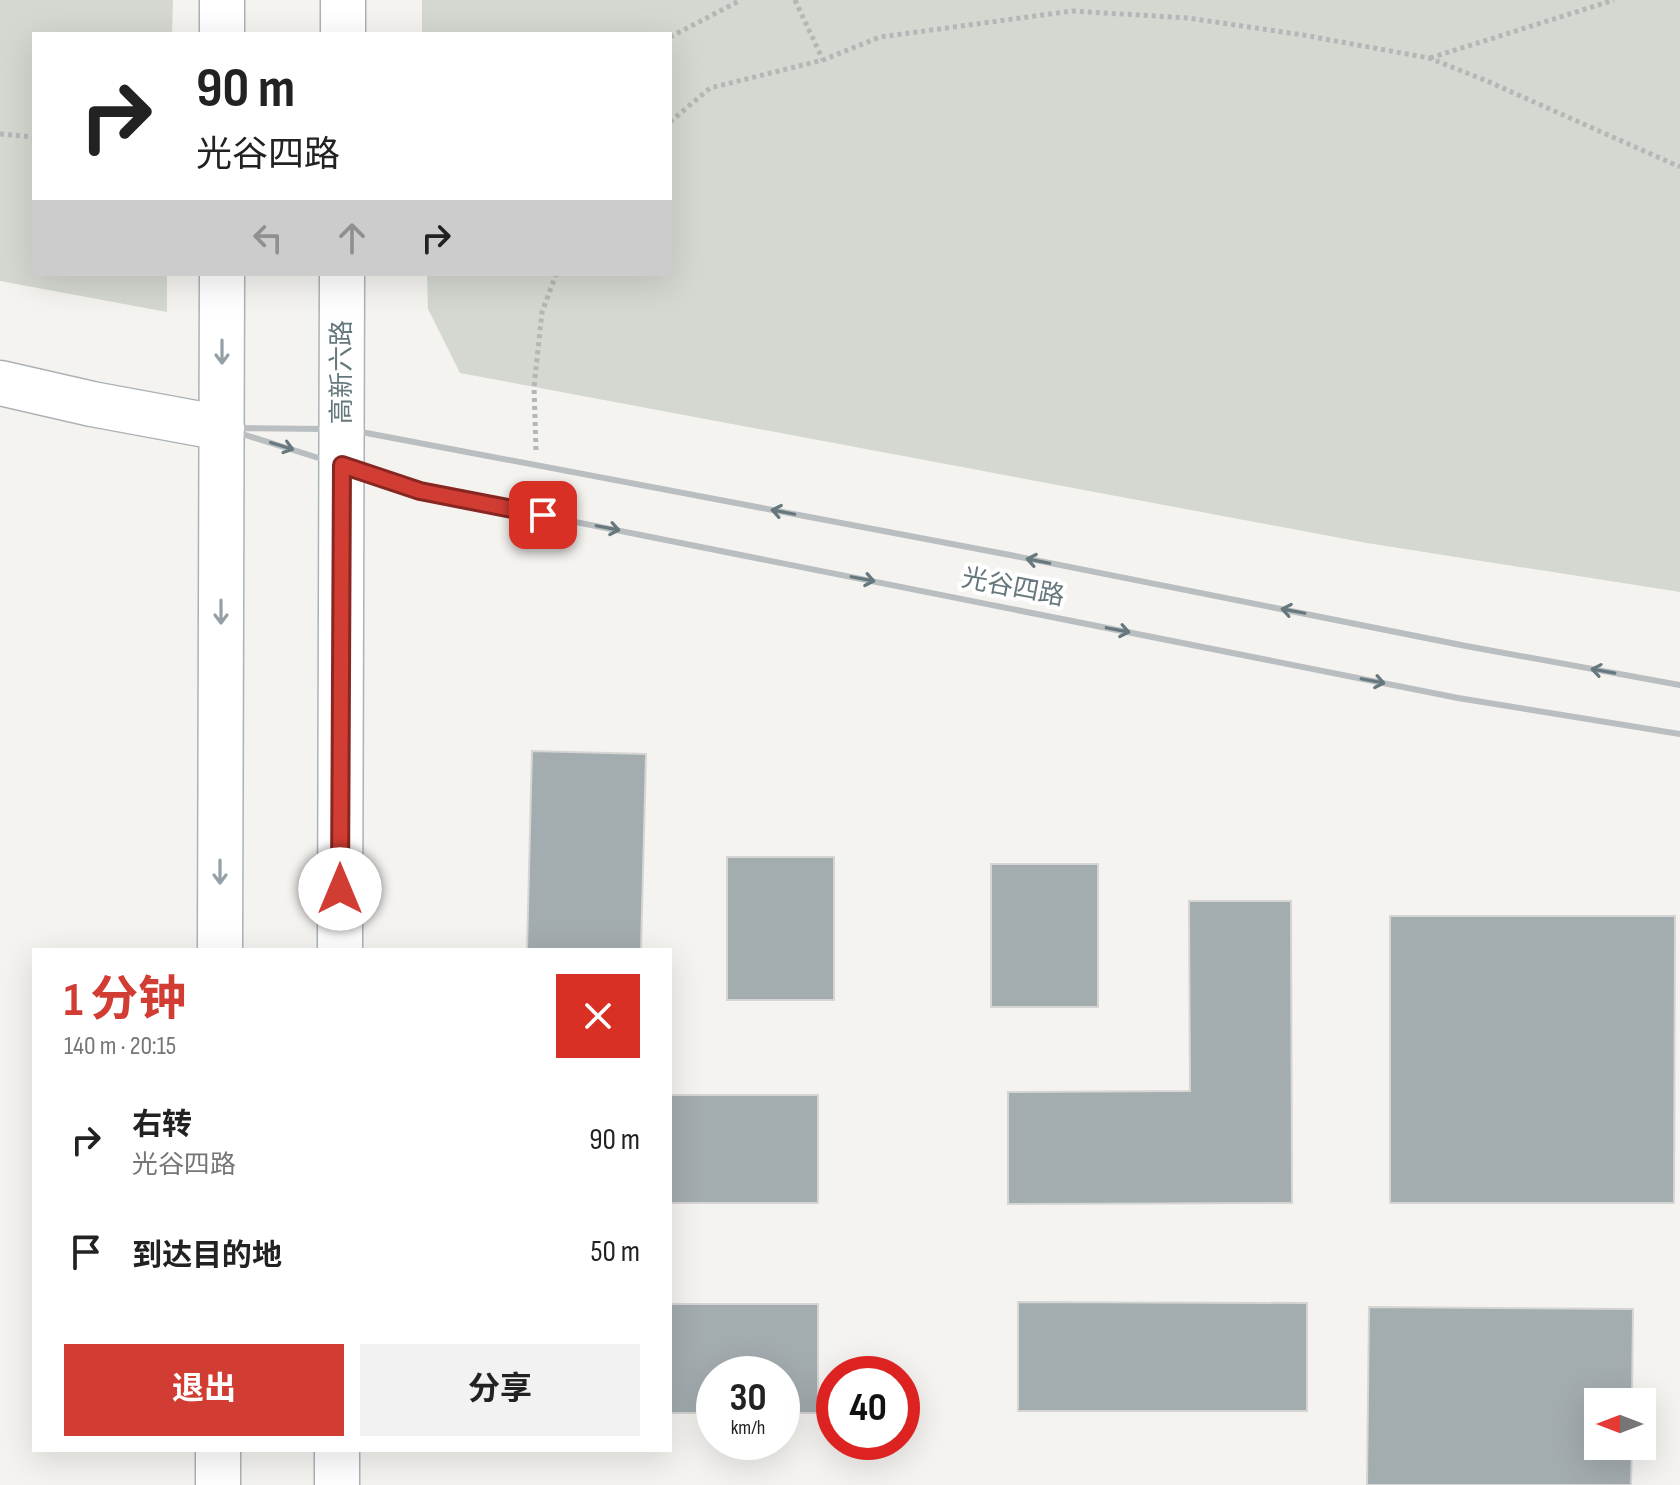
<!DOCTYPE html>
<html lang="zh">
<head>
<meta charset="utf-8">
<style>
  :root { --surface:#fff; --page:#f2f2f2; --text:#222; --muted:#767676; --accent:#d13c33 }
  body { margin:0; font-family:"Sofia Sans Condensed","Noto Sans SC",sans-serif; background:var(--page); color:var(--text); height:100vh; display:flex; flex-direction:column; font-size:30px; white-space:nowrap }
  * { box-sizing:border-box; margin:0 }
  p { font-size:26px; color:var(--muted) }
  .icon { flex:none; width:44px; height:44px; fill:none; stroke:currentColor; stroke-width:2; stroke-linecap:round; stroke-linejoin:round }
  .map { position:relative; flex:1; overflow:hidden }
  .panel { position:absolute; left:32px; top:948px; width:640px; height:504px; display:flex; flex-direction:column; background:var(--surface); border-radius:0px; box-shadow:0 8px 32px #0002 }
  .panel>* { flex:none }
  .guide { position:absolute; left:32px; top:32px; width:640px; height:244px; border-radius:0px; box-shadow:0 8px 32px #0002; background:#fff; color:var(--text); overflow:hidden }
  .needle { width:52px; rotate:270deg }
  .controls { position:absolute; left:1584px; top:1388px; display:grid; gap:16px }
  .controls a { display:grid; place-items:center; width:72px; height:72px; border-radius:0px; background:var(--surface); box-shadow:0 8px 32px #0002; font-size:40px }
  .speed { position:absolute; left:696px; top:1356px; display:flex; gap:16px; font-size:40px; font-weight:700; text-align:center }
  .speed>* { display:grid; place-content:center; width:104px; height:104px; border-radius:50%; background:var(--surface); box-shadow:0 8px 32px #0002; line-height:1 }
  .speed small { font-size:20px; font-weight:400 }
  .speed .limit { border:12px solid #d22; background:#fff; color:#111 }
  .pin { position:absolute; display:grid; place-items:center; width:68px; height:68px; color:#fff; margin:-34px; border-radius:16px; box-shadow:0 4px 12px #0006 }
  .me { position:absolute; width:88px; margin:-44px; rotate:0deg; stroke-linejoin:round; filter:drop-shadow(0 0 6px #0008) }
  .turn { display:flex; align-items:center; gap:28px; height:168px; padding:0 32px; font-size:36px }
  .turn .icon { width:104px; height:104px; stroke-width:2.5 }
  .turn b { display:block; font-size:56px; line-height:68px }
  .lanes { display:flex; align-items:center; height:76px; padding:0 32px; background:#0003; justify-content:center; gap:40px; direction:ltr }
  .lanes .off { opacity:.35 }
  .round { display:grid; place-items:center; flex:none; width:84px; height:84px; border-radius:0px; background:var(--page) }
  .headline { display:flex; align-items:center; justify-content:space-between; height:136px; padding:0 32px }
  h1 { font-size:48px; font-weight:700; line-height:60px; color:var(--accent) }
  .action { display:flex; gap:16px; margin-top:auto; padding:16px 32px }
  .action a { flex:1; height:92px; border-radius:0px; background:var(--accent); color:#fff; font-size:32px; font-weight:700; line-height:92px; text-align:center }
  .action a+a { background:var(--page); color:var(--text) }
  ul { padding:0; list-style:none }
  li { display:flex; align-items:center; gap:24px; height:112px; padding:0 32px }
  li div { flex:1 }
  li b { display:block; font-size:30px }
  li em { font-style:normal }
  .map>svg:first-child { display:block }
  .green { fill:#d4d8d0 }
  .building { fill:#a3acaf; stroke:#d5d5d3; stroke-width:2 }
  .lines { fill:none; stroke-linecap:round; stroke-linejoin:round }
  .secondary-casing { stroke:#abb2b5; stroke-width:47 }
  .path { stroke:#b3b7b8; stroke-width:5; stroke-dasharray:4 4; stroke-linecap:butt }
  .lane { stroke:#b9bec0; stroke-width:6 }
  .secondary { stroke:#fff; stroke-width:44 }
  .oneway { stroke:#94a0a5 }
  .oneway2 { stroke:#66787e }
  .route-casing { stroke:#882721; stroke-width:20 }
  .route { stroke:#d13c33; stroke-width:14 }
  .labels { text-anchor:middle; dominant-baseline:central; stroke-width:8; stroke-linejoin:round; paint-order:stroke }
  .street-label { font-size:26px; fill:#66787e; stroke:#fff }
</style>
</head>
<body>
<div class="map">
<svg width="1680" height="1485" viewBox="0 0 1680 1485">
  <rect width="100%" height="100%" fill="#f4f3f0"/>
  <!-- green -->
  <path class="green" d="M 0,0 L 173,0 L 172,34 L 34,34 L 34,274 L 167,274 L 167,312 L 0,281 Z
    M 422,0 L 1680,0 L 1680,592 L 1367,543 L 460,373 L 428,309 L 427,274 L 670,274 L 670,34 L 422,34 Z"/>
  <!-- building -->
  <path class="building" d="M 532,751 L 646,754 L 641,950 L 527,950 Z
    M 727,857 L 834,857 L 834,1000 L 727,1000 Z
    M 991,864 L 1098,864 L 1098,1007 L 991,1007 Z
    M 1189,901 L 1291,901 L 1292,1203 L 1008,1204 L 1008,1092 L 1190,1091 Z
    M 1390,916 L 1675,916 L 1674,1203 L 1390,1203 Z
    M 670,1095 L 818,1095 L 818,1203 L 670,1203 Z
    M 1018,1302 L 1307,1303 L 1307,1411 L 1018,1411 Z
    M 670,1304 L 818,1304 L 818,1413 L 782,1413 L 782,1374 L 714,1374 L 714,1413 L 670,1413 Z
    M 1369,1307 L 1633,1309 L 1632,1402 L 1598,1402 L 1598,1446 L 1632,1446 L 1631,1485 L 1367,1485 Z"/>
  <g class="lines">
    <!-- secondary casing -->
    <g class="secondary-casing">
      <path id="secondary" d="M 222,0 L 222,34
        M 343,34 L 343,0
        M 0,383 L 92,404 L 222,428
        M 220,950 L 222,274
        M 340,950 L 342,274
        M 218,1485 L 218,1450
        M 337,1485 L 337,1450"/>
    </g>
    <!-- path -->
    <path class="path" d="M 795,0 L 823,60
      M 670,37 L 741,0
      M 1430,58 L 1614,0
      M 670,122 L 710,88 L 823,60 L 880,37 L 1072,11 L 1188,18 L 1303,35 L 1429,58 L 1487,81 L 1680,167
      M 0,134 L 34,137
      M 536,450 L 534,387 L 542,312 L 556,274"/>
    <!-- lane -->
    <path class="lane" d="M 236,428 L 325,429
      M 356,431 L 1010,555 L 1466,646 L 1680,685
      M 236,432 L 325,460
      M 358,470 L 420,491 L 1458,698 L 1680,734"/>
    <!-- secondary -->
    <use href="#secondary" class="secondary"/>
  </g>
  <!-- one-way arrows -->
  <defs><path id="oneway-shaft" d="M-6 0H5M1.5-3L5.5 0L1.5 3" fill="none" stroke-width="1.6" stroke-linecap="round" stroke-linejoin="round" transform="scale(2)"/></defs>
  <g class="oneway">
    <use href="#oneway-shaft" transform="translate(222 352) rotate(90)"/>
    <use href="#oneway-shaft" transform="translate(221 612) rotate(90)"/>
    <use href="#oneway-shaft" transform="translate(220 872) rotate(90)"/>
  </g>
  <g class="oneway2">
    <use href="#oneway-shaft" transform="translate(282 446) rotate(17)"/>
    <use href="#oneway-shaft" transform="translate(783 512) rotate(-169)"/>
    <use href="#oneway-shaft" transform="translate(608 528) rotate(11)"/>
    <use href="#oneway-shaft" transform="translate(1038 561) rotate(-169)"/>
    <use href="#oneway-shaft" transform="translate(863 579) rotate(11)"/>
    <use href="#oneway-shaft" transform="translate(1293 611) rotate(-169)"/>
    <use href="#oneway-shaft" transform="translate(1118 630) rotate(11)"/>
    <use href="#oneway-shaft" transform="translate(1603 671) rotate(-170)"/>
    <use href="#oneway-shaft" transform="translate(1373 681) rotate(11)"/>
  </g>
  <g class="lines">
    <!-- route casing -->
    <g class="route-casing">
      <path id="route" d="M 340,889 L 342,465 L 420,491 L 543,515"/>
    </g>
    <!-- route -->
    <use href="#route" class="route"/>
  </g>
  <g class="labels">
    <!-- street labels -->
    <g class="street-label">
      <text transform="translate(342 372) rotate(-90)">高新六路</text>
      <text transform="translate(1013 588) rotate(11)">光谷四路</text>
    </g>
  </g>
</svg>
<div class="controls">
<a><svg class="needle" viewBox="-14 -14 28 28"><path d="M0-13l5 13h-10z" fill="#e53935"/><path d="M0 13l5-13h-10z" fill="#767676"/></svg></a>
</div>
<div class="speed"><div>30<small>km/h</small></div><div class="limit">40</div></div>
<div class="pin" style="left:543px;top:515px;background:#d93025"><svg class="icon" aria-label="arrive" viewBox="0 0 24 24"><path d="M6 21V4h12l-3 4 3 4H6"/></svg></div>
<svg class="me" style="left:340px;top:889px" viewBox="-20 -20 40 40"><circle r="19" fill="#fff"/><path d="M0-13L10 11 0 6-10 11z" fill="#d13c33"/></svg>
<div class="guide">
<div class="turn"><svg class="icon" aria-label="right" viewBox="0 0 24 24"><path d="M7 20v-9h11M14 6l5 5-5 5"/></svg><div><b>90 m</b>光谷四路</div></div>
<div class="lanes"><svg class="icon off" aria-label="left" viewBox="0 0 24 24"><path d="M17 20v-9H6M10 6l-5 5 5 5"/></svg><svg class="icon off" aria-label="ahead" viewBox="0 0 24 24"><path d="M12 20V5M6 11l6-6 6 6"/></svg><svg class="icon" aria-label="right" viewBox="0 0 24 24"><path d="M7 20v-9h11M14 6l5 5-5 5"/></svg></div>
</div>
<section class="panel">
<div class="headline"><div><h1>1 分钟</h1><p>140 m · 20:15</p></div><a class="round" style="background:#d93025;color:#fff"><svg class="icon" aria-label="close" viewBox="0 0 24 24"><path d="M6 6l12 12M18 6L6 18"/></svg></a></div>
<ul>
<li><svg class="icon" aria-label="right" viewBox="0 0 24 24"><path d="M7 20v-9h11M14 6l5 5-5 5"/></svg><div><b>右转</b><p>光谷四路</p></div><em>90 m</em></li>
<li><svg class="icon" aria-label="arrive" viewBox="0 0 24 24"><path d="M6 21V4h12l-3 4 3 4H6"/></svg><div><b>到达目的地</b></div><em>50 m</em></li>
</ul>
<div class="action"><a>退出</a><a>分享</a></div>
</section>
</div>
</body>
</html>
